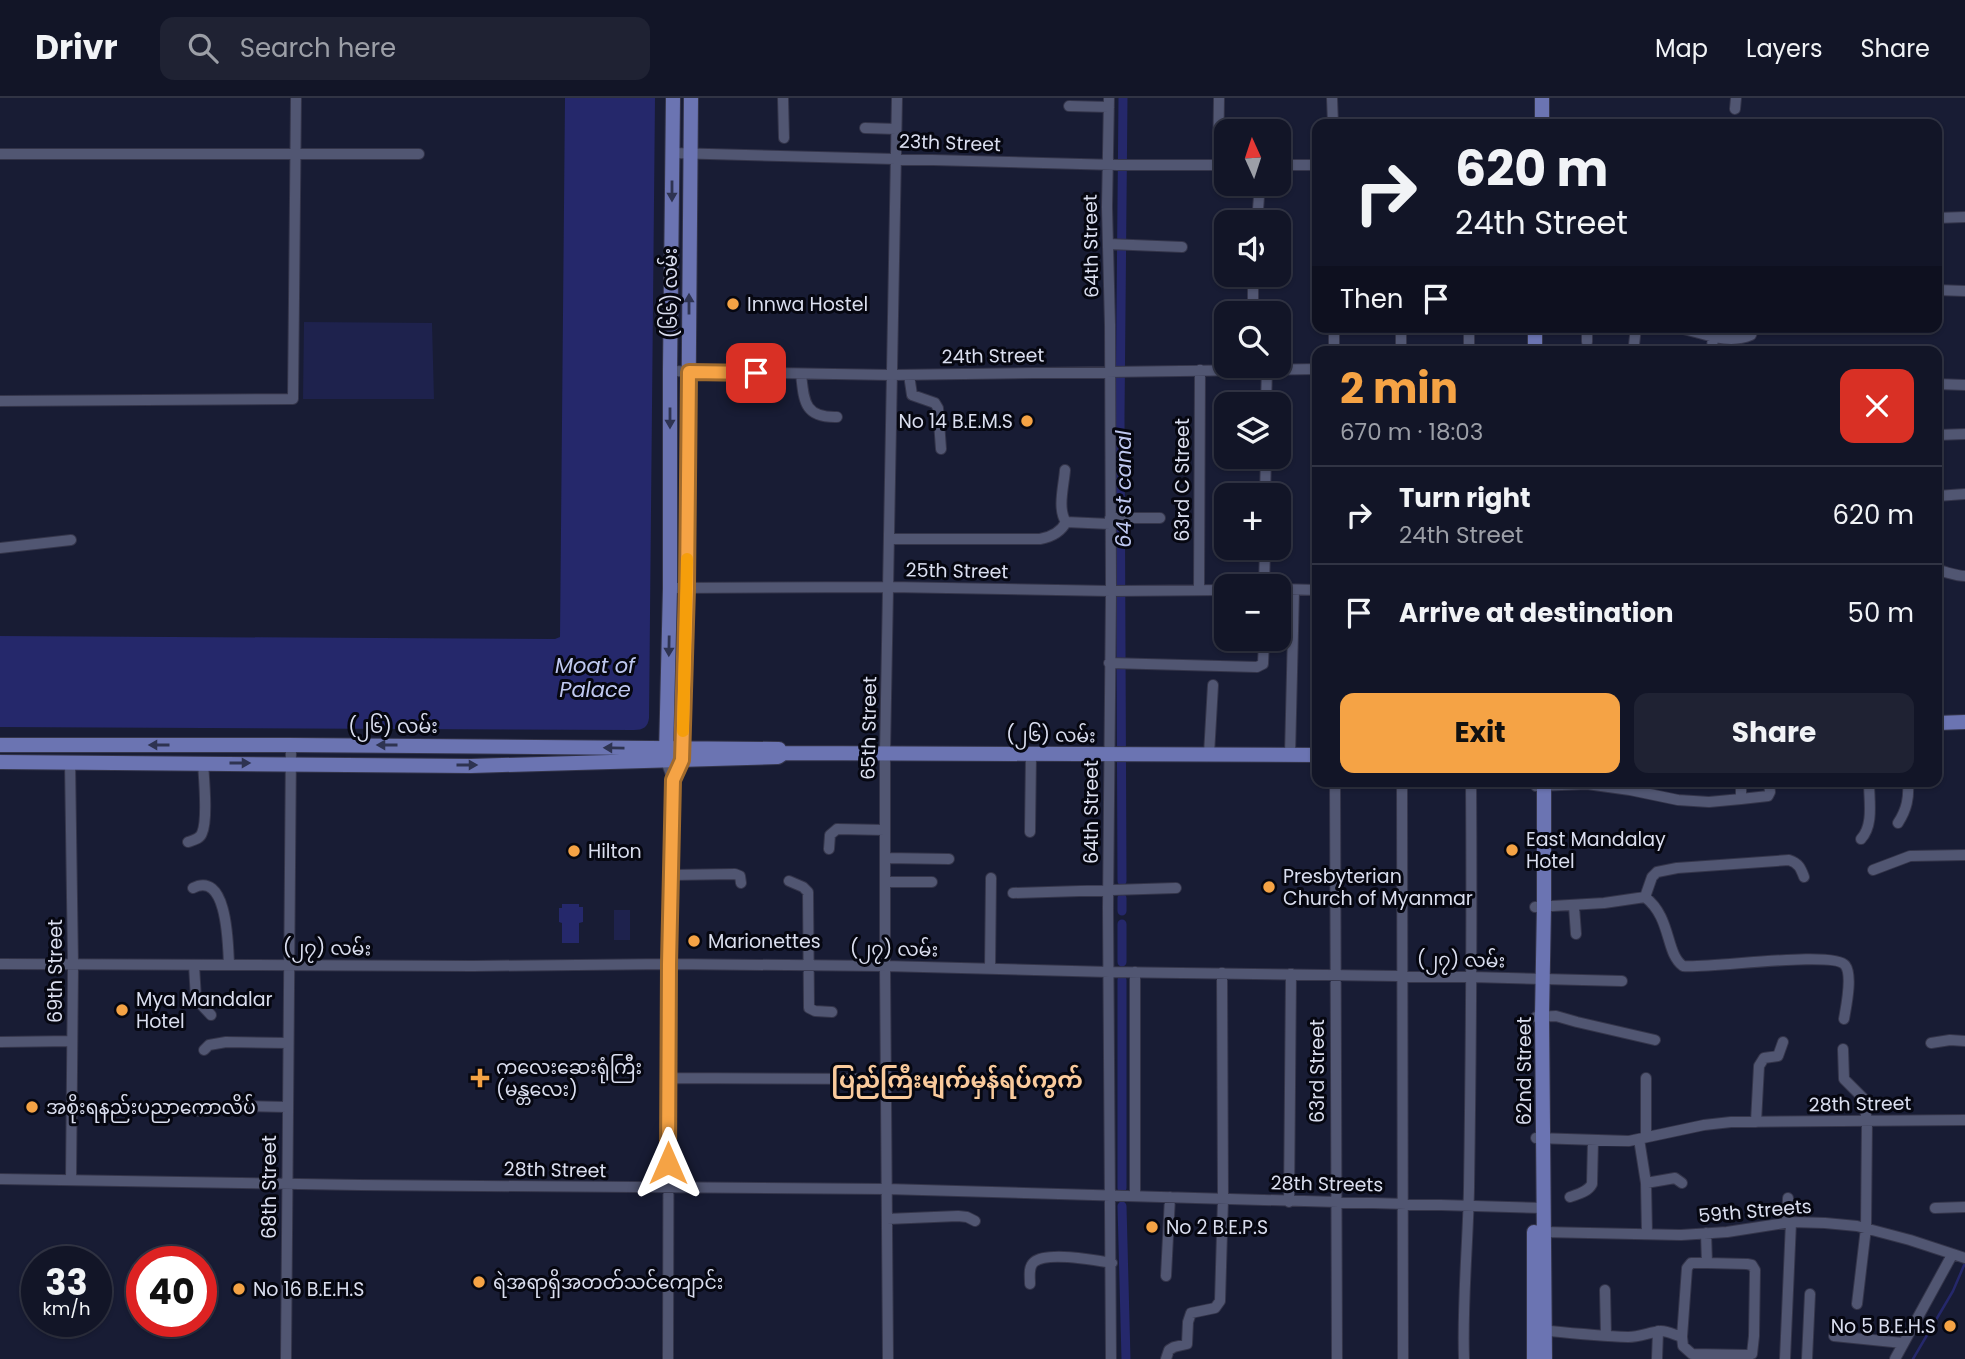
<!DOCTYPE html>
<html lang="en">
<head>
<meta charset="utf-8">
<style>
  :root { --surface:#121527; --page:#1f2233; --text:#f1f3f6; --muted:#9c9fa7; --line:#313444; --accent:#f5a345 }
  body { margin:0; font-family:Poppins,"Noto Sans Myanmar",sans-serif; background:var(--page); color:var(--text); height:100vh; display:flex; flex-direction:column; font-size:26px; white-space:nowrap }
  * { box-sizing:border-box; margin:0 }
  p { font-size:23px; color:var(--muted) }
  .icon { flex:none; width:38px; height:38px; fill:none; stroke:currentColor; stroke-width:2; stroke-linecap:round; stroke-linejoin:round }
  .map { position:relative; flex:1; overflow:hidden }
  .drawer { position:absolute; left:1312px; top:248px; width:630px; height:441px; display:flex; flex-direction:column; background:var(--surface); border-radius:14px; box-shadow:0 2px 5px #0004,0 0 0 2px var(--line) }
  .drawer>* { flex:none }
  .guide { position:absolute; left:1312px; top:21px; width:630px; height:214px; border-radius:14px; box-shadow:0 2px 5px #0004,0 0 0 2px var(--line); background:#121527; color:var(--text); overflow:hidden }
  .needle { width:46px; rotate:357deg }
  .fabs { position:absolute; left:1214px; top:21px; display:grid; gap:14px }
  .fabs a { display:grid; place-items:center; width:77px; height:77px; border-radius:14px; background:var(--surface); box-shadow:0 2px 5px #0004,0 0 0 2px var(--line); font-size:35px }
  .speed { position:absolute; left:21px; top:1148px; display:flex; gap:14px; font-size:35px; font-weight:700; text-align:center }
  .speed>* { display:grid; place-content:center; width:91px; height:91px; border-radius:50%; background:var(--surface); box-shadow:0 2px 5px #0004,0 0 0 2px var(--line); line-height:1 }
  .speed small { font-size:18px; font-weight:400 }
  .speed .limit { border:10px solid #d22; background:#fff; color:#111 }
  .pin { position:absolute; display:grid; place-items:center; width:60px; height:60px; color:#fff; margin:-30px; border-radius:14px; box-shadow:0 4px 10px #0006 }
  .me { position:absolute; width:77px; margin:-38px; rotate:0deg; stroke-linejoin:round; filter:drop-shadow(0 0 5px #0008) }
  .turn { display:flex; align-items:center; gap:24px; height:147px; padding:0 28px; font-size:32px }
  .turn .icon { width:91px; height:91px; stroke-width:2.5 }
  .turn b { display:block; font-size:49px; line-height:60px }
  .then { display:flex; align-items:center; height:66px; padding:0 28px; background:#0003; gap:14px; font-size:26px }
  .round { display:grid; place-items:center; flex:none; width:74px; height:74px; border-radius:14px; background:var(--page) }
  .summary { display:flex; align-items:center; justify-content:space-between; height:119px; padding:0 28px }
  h1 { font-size:42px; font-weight:700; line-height:52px; color:var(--accent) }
  .action { display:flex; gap:14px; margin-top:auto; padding:14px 28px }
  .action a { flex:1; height:80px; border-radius:14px; background:var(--accent); color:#111; font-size:28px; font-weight:700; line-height:80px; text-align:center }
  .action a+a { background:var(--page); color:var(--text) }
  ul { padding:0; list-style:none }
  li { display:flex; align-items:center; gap:21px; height:98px; padding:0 28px; border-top:2px solid var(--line) }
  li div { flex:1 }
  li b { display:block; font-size:26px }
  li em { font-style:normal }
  header { display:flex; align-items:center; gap:42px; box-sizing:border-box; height:98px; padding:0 35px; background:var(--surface); border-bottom:2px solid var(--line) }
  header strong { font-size:33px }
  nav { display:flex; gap:38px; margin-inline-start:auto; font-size:24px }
  .search { width:490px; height:63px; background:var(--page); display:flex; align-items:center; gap:18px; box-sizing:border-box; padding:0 24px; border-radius:14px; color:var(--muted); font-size:26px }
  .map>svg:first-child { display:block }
  .green { fill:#1e224d }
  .water { fill:#25286b }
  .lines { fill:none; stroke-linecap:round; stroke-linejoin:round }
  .stream { stroke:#25286b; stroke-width:2.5 }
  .canal { stroke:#25286b; stroke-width:9 }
  .minor-casing { stroke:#34354a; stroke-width:12 }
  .major-casing { stroke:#34354a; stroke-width:16 }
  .minor { stroke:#515672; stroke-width:10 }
  .major { stroke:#6b74b2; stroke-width:14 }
  .oneway { fill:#2e3351 }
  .route-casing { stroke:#9f6a2d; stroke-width:18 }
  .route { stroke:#f5a345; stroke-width:12 }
  .slow { stroke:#f59e0b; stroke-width:12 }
  .poi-dot { fill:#f5a345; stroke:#060711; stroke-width:2.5 }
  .labels { text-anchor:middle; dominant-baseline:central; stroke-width:6; stroke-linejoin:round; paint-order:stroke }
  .street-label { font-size:19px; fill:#dadeef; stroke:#060711 }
  .poi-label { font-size:19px; fill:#dadeef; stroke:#060711; text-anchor:start }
  .water-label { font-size:21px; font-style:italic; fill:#bfc8f0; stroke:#060711 }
  .quarter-label { font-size:23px; font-weight:bold; fill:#f9ca9c; stroke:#060711 }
</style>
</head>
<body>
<header>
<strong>Drivr</strong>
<div class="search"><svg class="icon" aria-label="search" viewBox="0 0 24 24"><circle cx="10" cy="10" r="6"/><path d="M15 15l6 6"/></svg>Search here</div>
<nav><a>Map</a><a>Layers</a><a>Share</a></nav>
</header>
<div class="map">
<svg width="1965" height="1261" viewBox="0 0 1965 1261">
  <rect width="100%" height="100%" fill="#181c34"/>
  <!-- green -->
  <path class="green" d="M 304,224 L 432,225 L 434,301 L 303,301 Z
    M 614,812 L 630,812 L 630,842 L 614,842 Z"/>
  <!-- water -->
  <path class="water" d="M 565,0 L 655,0 L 649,620 C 648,629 643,632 634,632 L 0,629 L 0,538 L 555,541 L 560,539 Z
    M 562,806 L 579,806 L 579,809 L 583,809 L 583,824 L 579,825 L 579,845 L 562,845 L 562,825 L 559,824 L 559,810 L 562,810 Z"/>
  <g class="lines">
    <!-- stream -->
    <path class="stream" d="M 1913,1261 L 1953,1193 L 1965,1165"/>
    <!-- canal -->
    <path class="canal" d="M 1122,783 L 1120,318 L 1123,0
      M 1122,800 L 1122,813
      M 1122,864 L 1122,826
      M 1122,882 L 1122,1090
      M 1122,1108 L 1126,1261"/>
    <!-- minor casing -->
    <g class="minor-casing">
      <path id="minor" d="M 783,0 L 784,40
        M 1109,0 L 1107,109 L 1110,227 L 1111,493 L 1108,810 L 1111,1261
        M 1332,0 L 1333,26
        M 1069,8 L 1109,9
        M 1735,11 L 1736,0
        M 865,30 L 896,31
        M 672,55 L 1117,67 L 1227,67
        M 0,56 L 419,56
        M 1218,67 L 1219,0
        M 1279,67 L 1318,67
        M 1937,120 L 1965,119
        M 1257,124 L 1260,86
        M 1108,146 L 1182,149
        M 1937,192 L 1965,193
        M 1253,215 L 1253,177
        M 1334,229 L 1334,254
        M 1469,229 L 1469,254
        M 1587,229 L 1587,244
        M 1636,229 L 1634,247 L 1636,254
        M 1675,229 C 1700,233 1726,248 1751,237 L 1754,229
        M 1712,239 L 1713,254
        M 1401,254 L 1401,229
        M 670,273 L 892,277 L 1318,271
        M 801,276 C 804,303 804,320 837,319
        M 909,277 L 912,297 L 935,305 L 938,310 L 941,351
        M 1937,286 L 1965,287
        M 0,303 L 293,301 L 296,0
        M 1266,306 L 1267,271
        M 1937,337 L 1965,336
        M 1065,372 C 1064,387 1057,411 1066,424
        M 1265,397 L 1266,359
        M 1937,398 L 1965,396
        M 1110,420 L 1160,420
        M 890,441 L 1040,441 C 1051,439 1061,434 1066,424 L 1110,426
        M 0,450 L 71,442
        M 1937,472 C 1947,474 1956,478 1965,478
        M 1264,488 L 1265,450
        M 670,490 L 890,489 L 1111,493 L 1227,492
        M 1279,491 L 1318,492
        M 1199,492 L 1200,272
        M 1109,565 L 1257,569 L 1263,566 L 1264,541
        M 1209,656 L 1213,587
        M 1290,657 L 1294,492
        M 666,663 L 673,682 L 669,866 L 668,1261
        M 70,664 L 73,867 L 71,1082
        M 1335,684 L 1337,1261
        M 1402,684 L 1403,1261
        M 1536,688 L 1587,686 L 1630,692 L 1678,702 L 1709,704 L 1741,701 L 1741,684
        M 1741,701 L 1768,698 L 1770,694 L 1769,684
        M 1898,725 C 1907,711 1909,700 1908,684
        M 1030,734 L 1031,656
        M 1861,741 C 1874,727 1869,703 1869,684
        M 188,744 C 194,742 200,741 202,735 C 208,722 204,681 203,665
        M 829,751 L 830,737 L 837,731 L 885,732
        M 885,760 L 949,761
        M 1873,772 L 1910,758 L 1965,757
        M 671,777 L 735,776 L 740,778 L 741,785
        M 789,783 L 803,789 L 808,794 L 809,910 L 815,913 L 832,914
        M 885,784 L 932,784
        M 193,790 C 228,772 228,848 229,867
        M 1013,795 L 1176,790
        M 1645,799 L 1652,779 L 1657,774 L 1677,770 L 1789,762 C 1799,765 1801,771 1804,779
        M 1574,808 L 1576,836
        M 1535,809 L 1604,805 L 1645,799 C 1672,820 1665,855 1683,868 C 1708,871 1833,852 1845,867 C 1853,877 1846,909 1844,921
        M 0,866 L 473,868 L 669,866 L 885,868 L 1109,874 L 1472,879 L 1622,883
        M 194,867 L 196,901 L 211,917
        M 990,871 L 991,780
        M 1536,919 L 1556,918 L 1577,924 L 1655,942
        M 0,944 L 72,943
        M 1931,945 L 1950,942 L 1965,943
        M 1843,951 L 1844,981 L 1863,1000 L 1867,1023 L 1866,1130 L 1857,1206
        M 204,952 L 209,947 L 226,944 L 288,945
        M 669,980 L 886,981
        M 1646,980 L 1646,1039
        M 196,1013 L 241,1008 L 287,1009
        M 1756,1024 L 1759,968 L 1764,960 L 1778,958 L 1783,944
        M 1536,1040 L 1629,1043 L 1704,1027 L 1731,1024 L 1965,1022
        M 1639,1041 L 1646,1085 L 1647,1136
        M 0,1081 L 360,1087 L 887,1091 L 1544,1110
        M 1646,1085 L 1675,1080 L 1682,1085
        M 1135,1098 L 1135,874
        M 1570,1099 C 1578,1096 1588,1094 1592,1086 L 1593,1042
        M 1289,1104 L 1291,876
        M 1935,1110 L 1965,1109
        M 887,1121 L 958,1118 L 967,1119 L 975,1123
        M 1787,1124 L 1788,1100
        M 1543,1134 L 1681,1137 L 1727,1134 L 1791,1124 L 1825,1125 L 1857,1128 L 1910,1142 L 1965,1160
        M 1166,1178 L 1170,1099
        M 1030,1186 C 1030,1179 1028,1169 1034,1164 C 1047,1153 1095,1162 1112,1165
        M 1605,1192 L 1606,1238
        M 1540,1232 C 1570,1235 1598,1238 1628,1239 C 1640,1239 1650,1234 1661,1233 C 1668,1233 1675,1237 1682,1239 L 1683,1248 L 1692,1256 L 1748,1257 L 1752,1256 L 1754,1238 L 1755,1172 L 1752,1167 L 1747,1166 L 1707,1165 L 1706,1135
        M 1834,1238 L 1903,1245
        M 1682,1239 L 1687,1170 L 1691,1165 L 1707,1165
        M 286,1261 L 291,647
        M 888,1261 L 885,868 L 885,655 L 897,0
        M 1166,1261 L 1169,1252 L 1174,1249 L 1187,1246 L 1188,1224 L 1191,1215 L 1215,1210 L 1220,1203 L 1223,1101 L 1222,875
        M 1464,1261 C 1462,1204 1468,1147 1469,1090 C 1471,955 1472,820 1471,684
        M 1657,1261 L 1658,1233
        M 1785,1261 L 1791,1124
        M 1807,1261 L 1810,1196
        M 1895,1261 L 1952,1157"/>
    </g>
    <!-- major casing -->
    <g class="major-casing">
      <path id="major" d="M 1542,0 L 1542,26
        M 1535,254 L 1535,229
        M 1937,625 L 1965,624
        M 0,647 L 291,647 L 779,651
        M 666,656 L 670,490 L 670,273 L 673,0
        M 682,658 L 687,490 L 691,0
        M 0,664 L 471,668 L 778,659 L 784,655 L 1318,657
        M 1544,684 L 1544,808 L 1542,918 L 1545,1261
        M 1534,1261 L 1534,1134"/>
    </g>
    <!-- minor -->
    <use href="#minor" class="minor"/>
    <!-- major -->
    <use href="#major" class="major"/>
  </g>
  <!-- one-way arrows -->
  <defs><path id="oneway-solid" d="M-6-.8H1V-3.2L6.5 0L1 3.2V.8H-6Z" transform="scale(1.75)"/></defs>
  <g class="oneway">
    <use href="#oneway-solid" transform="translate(672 93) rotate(90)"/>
    <use href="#oneway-solid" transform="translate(689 206) rotate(-90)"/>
    <use href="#oneway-solid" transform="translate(670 320) rotate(90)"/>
    <use href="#oneway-solid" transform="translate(669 548) rotate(91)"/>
    <use href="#oneway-solid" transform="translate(159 647) rotate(180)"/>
    <use href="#oneway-solid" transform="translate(387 647) rotate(-180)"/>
    <use href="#oneway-solid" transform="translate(614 650) rotate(-179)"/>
    <use href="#oneway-solid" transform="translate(240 665)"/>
    <use href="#oneway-solid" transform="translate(467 667)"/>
  </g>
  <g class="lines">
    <!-- route casing -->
    <g class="route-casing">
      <path id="route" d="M 668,1065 L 669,866 L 673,682 L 682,662 L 687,490 L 689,274 L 756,275"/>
    </g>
    <!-- route -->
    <use href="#route" class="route"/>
    <!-- slow -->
    <path class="slow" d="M 683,633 L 687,461"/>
  </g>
  <!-- markers -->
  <g class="poi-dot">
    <circle cx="733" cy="206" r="7"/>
    <circle cx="1027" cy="323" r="7"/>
    <circle cx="1512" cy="752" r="7"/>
    <circle cx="574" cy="753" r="7"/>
    <circle cx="1269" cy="789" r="7"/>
    <circle cx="694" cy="843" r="7"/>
    <circle cx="122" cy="912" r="7"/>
    <path d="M476.5 969.5h7v7h7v7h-7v7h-7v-7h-7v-7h7z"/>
    <circle cx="32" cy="1009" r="7"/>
    <circle cx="1152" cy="1129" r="7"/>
    <circle cx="479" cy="1184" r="7"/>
    <circle cx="239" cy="1191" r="7"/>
    <circle cx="1950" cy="1228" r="7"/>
  </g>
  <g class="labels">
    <!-- street labels -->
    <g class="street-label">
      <text transform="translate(950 45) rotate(2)">23th Street</text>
      <text transform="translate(1091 148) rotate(-91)">64th Street</text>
      <text transform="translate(670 195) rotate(-90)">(၆၆) လမ်း</text>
      <text transform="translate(993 258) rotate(-1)">24th Street</text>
      <text transform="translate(1182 382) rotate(-90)">63rd C Street</text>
      <text transform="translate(957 473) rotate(1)">25th Street</text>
      <text x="393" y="628">(၂၆) လမ်း</text>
      <text transform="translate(869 630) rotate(-89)">65th Street</text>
      <text transform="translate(1051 637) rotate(1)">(၂၆) လမ်း</text>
      <text transform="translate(1091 714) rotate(-90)">64th Street</text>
      <text transform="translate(327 850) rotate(1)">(၂၇) လမ်း</text>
      <text transform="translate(894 851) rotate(1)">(၂၇) လမ်း</text>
      <text transform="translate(1461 862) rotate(1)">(၂၇) လမ်း</text>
      <text transform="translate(55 873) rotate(-90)">69th Street</text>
      <text transform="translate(1317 973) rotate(-90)">63rd Street</text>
      <text transform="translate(1524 973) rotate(-90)">62nd Street</text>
      <text transform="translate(1860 1006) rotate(-1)">28th Street</text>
      <text transform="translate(555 1072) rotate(1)">28th Street</text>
      <text transform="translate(1327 1086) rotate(1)">28th Streets</text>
      <text transform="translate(269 1089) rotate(-90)">68th Street</text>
      <text transform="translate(1755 1113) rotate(-5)">59th Streets</text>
    </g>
    <!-- poi labels -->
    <g class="poi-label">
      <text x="747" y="206">Innwa Hostel</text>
      <text x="1013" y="323" text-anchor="end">No 14 B.E.M.S</text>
      <text x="1526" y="741">East Mandalay<tspan x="1526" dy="22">Hotel</tspan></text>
      <text x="588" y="753">Hilton</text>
      <text x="1283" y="778">Presbyterian<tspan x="1283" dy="22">Church of Myanmar</tspan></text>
      <text x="708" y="843">Marionettes</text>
      <text x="136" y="901">Mya Mandalar<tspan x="136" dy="22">Hotel</tspan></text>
      <text x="496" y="969">ကလေးဆေးရုံကြီး<tspan x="496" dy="22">(မန္တလေး)</tspan></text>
      <text x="46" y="1009">အစိုးရနည်းပညာကောလိပ်</text>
      <text x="1166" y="1129">No 2 B.E.P.S</text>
      <text x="493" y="1184">ရဲအရာရှိအတတ်သင်ကျောင်း</text>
      <text x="253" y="1191">No 16 B.E.H.S</text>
      <text x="1936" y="1228" text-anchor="end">No 5 B.E.H.S</text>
    </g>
    <!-- water labels -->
    <g class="water-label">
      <text transform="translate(1123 391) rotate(-90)">64 st canal</text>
      <text x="595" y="567">Moat of<tspan x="595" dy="24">Palace</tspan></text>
    </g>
    <!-- quarter labels -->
    <g class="quarter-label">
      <text x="957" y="982">ပြည်ကြီးမျက်မှန်ရပ်ကွက်</text>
    </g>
  </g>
</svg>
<div class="fabs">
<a><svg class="needle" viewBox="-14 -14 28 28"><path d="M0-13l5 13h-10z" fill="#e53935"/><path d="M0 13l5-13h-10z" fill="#9c9fa7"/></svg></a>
<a><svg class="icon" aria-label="sound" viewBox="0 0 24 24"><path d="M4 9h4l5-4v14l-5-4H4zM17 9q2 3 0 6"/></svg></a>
<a><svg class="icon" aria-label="search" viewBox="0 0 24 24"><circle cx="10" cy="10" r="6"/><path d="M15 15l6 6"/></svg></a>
<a><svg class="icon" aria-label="layers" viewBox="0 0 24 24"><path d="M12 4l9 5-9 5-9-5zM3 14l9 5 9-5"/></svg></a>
<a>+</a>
<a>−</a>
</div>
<div class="speed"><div>33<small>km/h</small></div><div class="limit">40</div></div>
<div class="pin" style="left:756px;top:275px;background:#d93025"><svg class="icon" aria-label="arrive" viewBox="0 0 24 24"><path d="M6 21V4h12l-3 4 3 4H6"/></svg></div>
<svg class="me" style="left:668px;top:1065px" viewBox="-20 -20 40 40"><path d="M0-17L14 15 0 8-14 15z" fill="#f5a345" stroke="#fff" stroke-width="4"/></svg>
<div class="guide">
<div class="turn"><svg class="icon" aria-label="right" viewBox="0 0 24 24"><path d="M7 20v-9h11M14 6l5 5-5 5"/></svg><div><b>620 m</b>24th Street</div></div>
<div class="then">Then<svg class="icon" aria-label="arrive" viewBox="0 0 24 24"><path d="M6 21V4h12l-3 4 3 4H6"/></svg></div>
</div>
<section class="drawer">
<div class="summary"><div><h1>2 min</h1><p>670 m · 18:03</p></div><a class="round" style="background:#d93025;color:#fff"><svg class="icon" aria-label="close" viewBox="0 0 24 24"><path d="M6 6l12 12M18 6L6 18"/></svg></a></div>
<ul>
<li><svg class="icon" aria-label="right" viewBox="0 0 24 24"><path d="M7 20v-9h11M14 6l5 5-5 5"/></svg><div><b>Turn right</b><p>24th Street</p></div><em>620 m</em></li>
<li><svg class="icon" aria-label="arrive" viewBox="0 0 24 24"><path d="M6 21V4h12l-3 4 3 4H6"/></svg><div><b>Arrive at destination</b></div><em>50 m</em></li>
</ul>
<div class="action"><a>Exit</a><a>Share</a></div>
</section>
</div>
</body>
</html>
